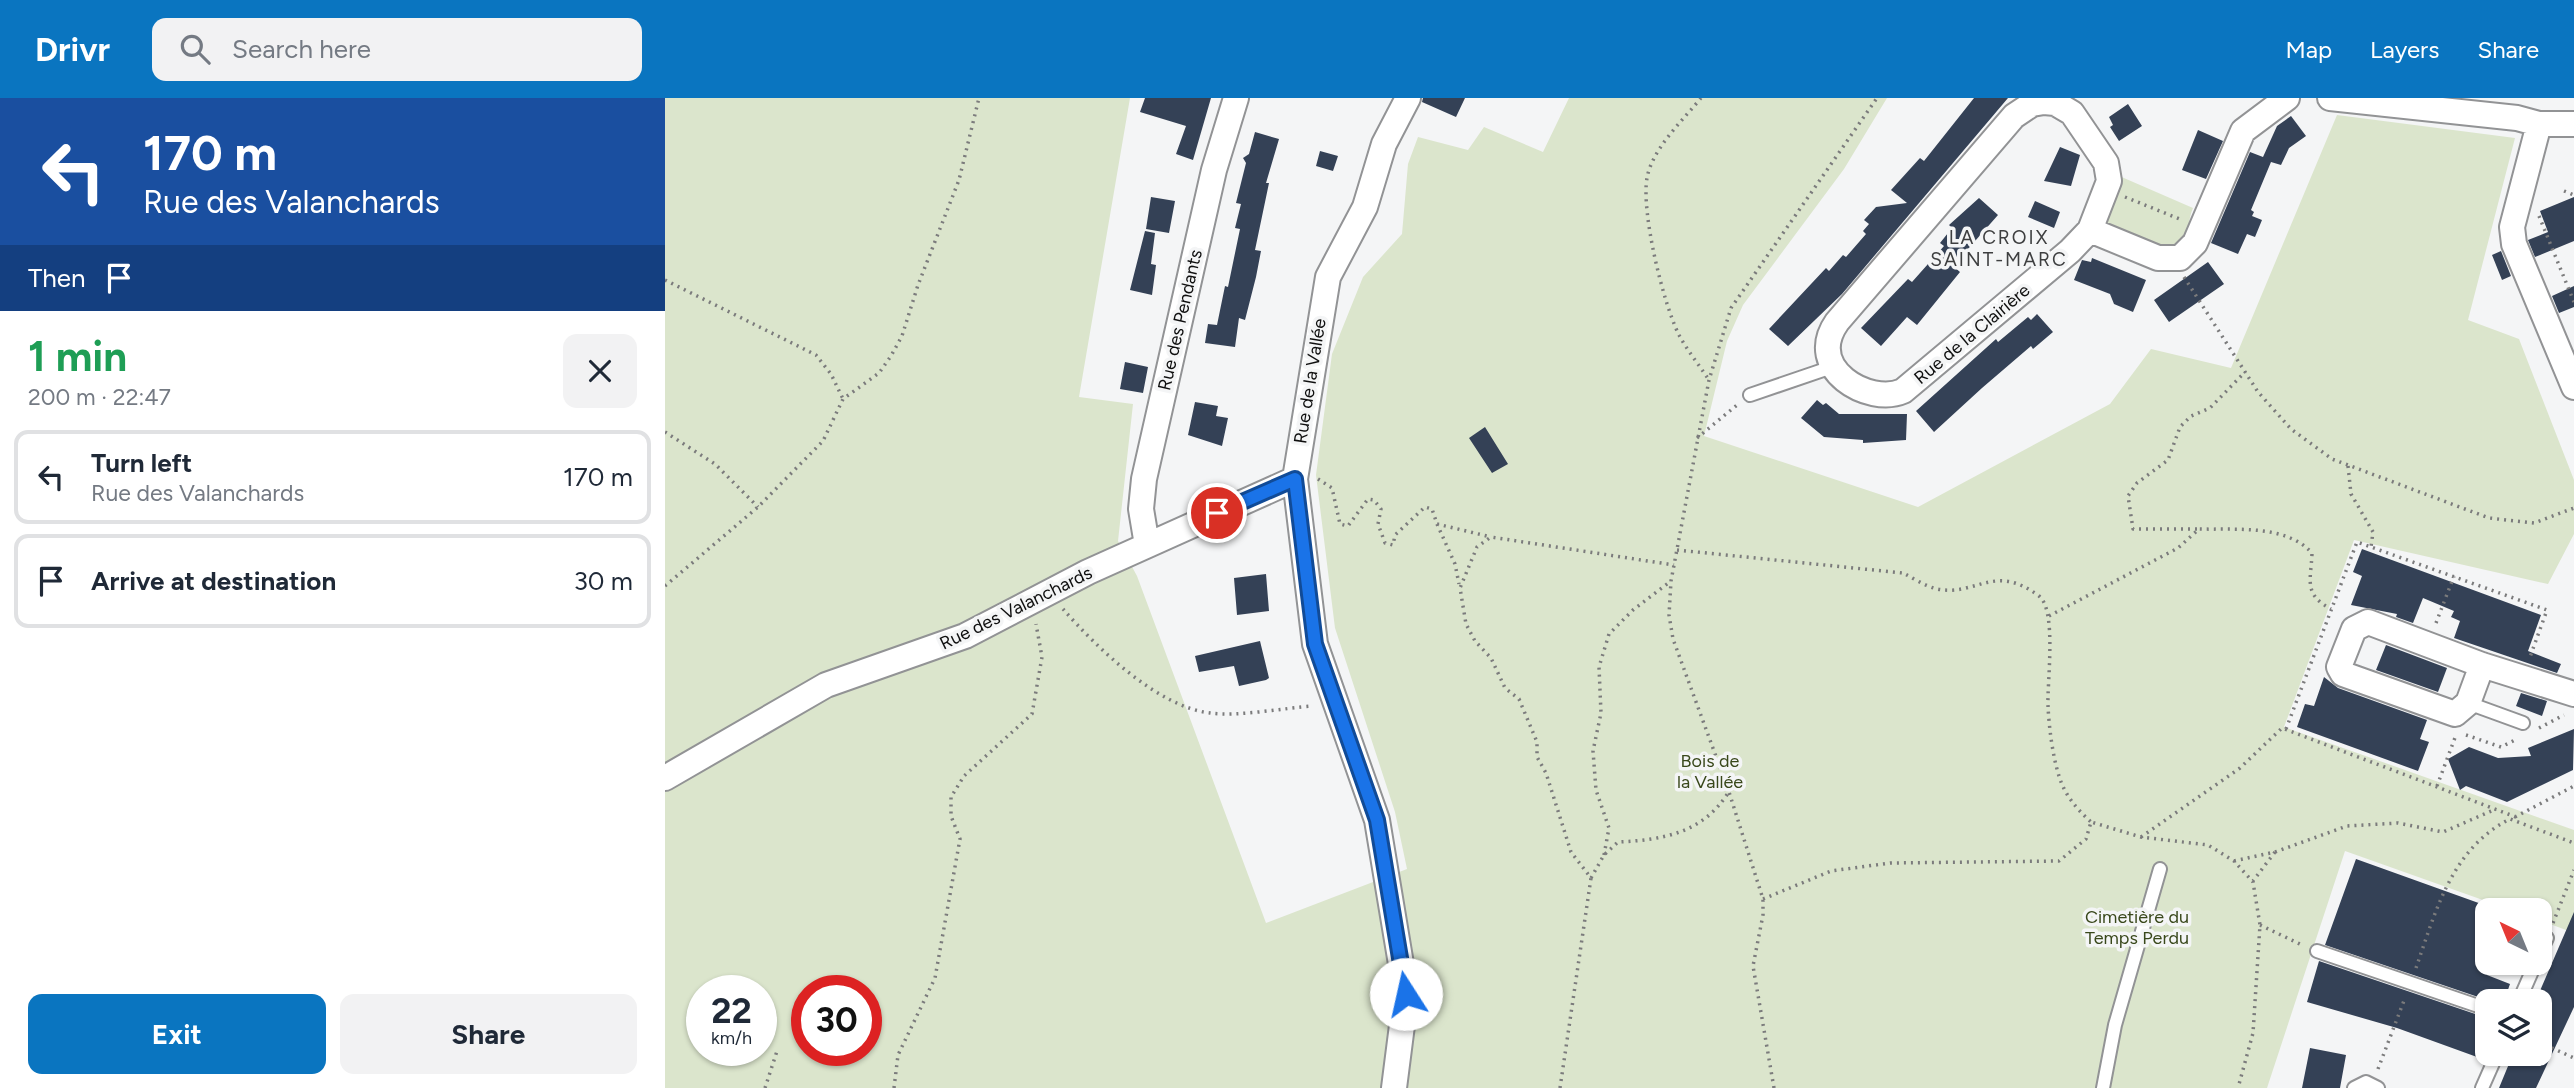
<!DOCTYPE html>
<html lang="en">
<head>
<meta charset="utf-8">
<style>
  :root { --surface:#fff; --page:#f2f2f3; --text:#1f2937; --muted:#747a83; --line:#e0e1e3; --accent:#0a75c0 }
  body { margin:0; font-family:Figtree,sans-serif; background:var(--page); color:var(--text); height:100vh; display:flex; flex-direction:column; font-size:26px; white-space:nowrap }
  * { box-sizing:border-box; margin:0 }
  p { font-size:23px; color:var(--muted) }
  .icon { flex:none; width:38px; height:38px; fill:none; stroke:currentColor; stroke-width:2; stroke-linecap:round; stroke-linejoin:round }
  .map { position:relative; flex:1; overflow:hidden }
  .details { display:flex; flex-direction:column; background:var(--surface); width:665px }
  .details>* { flex:none }
  .guide { background:#1a4fa0; color:#fff; overflow:hidden }
  .needle { width:46px; rotate:317deg }
  .buttons { position:absolute; left:1810px; top:800px; display:grid; gap:14px }
  .buttons a { display:grid; place-items:center; width:77px; height:77px; border-radius:14px; background:var(--surface); box-shadow:0 2px 5px #0004; font-size:35px }
  .speed { position:absolute; left:21px; top:877px; display:flex; gap:14px; font-size:35px; font-weight:700; text-align:center }
  .speed>* { display:grid; place-content:center; width:91px; height:91px; border-radius:50%; background:var(--surface); box-shadow:0 2px 5px #0004; line-height:1 }
  .speed small { font-size:18px; font-weight:400 }
  .speed .limit { border:10px solid #d22; background:#fff; color:#111 }
  .pin { position:absolute; display:grid; place-items:center; width:60px; height:60px; color:#fff; margin:-30px; border:4px solid #fff; border-radius:50%; box-shadow:0 2px 7px #0007 }
  .me { position:absolute; width:77px; margin:-38px; rotate:350deg; stroke-linejoin:round; filter:drop-shadow(0 0 5px #0008) }
  .turn { display:flex; align-items:center; gap:24px; height:147px; padding:0 28px; font-size:32px }
  .turn .icon { width:91px; height:91px; stroke-width:2.5 }
  .turn b { display:block; font-size:49px; line-height:60px }
  .then { display:flex; align-items:center; height:66px; padding:0 28px; background:#0003; gap:14px; font-size:26px }
  .round { display:grid; place-items:center; flex:none; width:74px; height:74px; border-radius:14px; background:var(--page) }
  .headline { display:flex; align-items:center; justify-content:space-between; height:119px; padding:0 28px }
  h1 { font-size:42px; font-weight:700; line-height:52px; color:#1e9e55 }
  .cta { display:flex; gap:14px; margin-top:auto; padding:14px 28px }
  .cta a { flex:1; height:80px; border-radius:14px; background:var(--accent); color:#fff; font-size:28px; font-weight:700; line-height:80px; text-align:center }
  .cta a+a { background:var(--page); color:var(--text) }
  ul { padding:0; list-style:none }
  li { display:flex; align-items:center; gap:21px; height:94px; margin:0 14px 10px; padding:0 14px; border:4px solid var(--line); border-radius:14px }
  li div { flex:1 }
  li b { display:block; font-size:26px }
  li em { font-style:normal }
  header { display:flex; align-items:center; gap:42px; box-sizing:border-box; height:98px; padding:0 35px; background:var(--accent); color:#fff }
  header strong { font-size:33px }
  nav { display:flex; gap:38px; margin-inline-start:auto; font-size:24px }
  .search { width:490px; height:63px; background:var(--page); display:flex; align-items:center; gap:18px; box-sizing:border-box; padding:0 24px; border-radius:14px; color:var(--muted); font-size:26px }
  main { display:flex; flex:1; min-height:0 }
  .map>svg:first-child { display:block }
  .green { fill:#dbe5cc; fill-rule:evenodd }
  .building { fill:#344156 }
  .lines { fill:none; stroke-linecap:round; stroke-linejoin:round }
  .lane-casing { stroke:#929395; stroke-width:16 }
  .street-casing { stroke:#929395; stroke-width:28 }
  .path { stroke:#7b7b7c; stroke-width:3.5; stroke-dasharray:2 5; stroke-linecap:butt }
  .lane { stroke:#fff; stroke-width:12 }
  .street { stroke:#fff; stroke-width:24 }
  .route-casing { stroke:#114b97; stroke-width:18 }
  .route { stroke:#1a73e8; stroke-width:12 }
  .labels { text-anchor:middle; dominant-baseline:central; stroke-width:7; stroke-linejoin:round; paint-order:stroke }
  .street-label { font-size:18px; fill:#0f0f0f; stroke:#f4f5f6 }
  .park-label { font-size:18px; fill:#39481b; stroke:#f4f5f6 }
  .neighbourhood-label { font-size:19px; letter-spacing:2px; fill:#3e3f40; stroke:#f4f5f6 }
</style>
</head>
<body>
<header>
<strong>Drivr</strong>
<div class="search"><svg class="icon" aria-label="search" viewBox="0 0 24 24"><circle cx="10" cy="10" r="6"/><path d="M15 15l6 6"/></svg>Search here</div>
<nav><a>Map</a><a>Layers</a><a>Share</a></nav>
</header>
<main>
<section class="details">
<div class="guide">
<div class="turn"><svg class="icon" aria-label="left" viewBox="0 0 24 24"><path d="M17 20v-9H6M10 6l-5 5 5 5"/></svg><div><b>170 m</b>Rue des Valanchards</div></div>
<div class="then">Then<svg class="icon" aria-label="arrive" viewBox="0 0 24 24"><path d="M6 21V4h12l-3 4 3 4H6"/></svg></div>
</div>
<div class="headline"><div><h1>1 min</h1><p>200 m · 22:47</p></div><a class="round"><svg class="icon" aria-label="close" viewBox="0 0 24 24"><path d="M6 6l12 12M18 6L6 18"/></svg></a></div>
<ul>
<li><svg class="icon" aria-label="left" viewBox="0 0 24 24"><path d="M17 20v-9H6M10 6l-5 5 5 5"/></svg><div><b>Turn left</b><p>Rue des Valanchards</p></div><em>170 m</em></li>
<li><svg class="icon" aria-label="arrive" viewBox="0 0 24 24"><path d="M6 21V4h12l-3 4 3 4H6"/></svg><div><b>Arrive at destination</b></div><em>30 m</em></li>
</ul>
<div class="cta"><a>Exit</a><a>Share</a></div>
</section>
<div class="map">
<svg width="1909" height="990" viewBox="0 0 1909 990">
  <rect width="100%" height="100%" fill="#f4f5f6"/>
  <!-- green -->
  <path class="green" d="M 0,0 L 465,0 L 414,299 L 468,306 L 453,443 L 472,478 L 601,825 L 742,771 L 730,714 L 670,530 L 651,377 L 667,256 L 698,179 L 737,136 L 743,66 L 753,39 L 803,52 L 819,29 L 878,54 L 904,0 L 1222,0 L 1179,71 L 1078,207 L 1062,243 L 1039,338 L 1253,409 L 1445,306 L 1486,251 L 1566,270 L 1672,17 L 1850,40 L 1803,222 L 1854,241 L 1909,382 L 1909,436 L 1883,486 L 1689,442 L 1619,629 L 1909,732 L 1909,835 L 1874,822 L 1874,812 L 1846,812 L 1680,753 L 1602,990 L 0,990 ZM 37,892 L 96,892 L 96,952 L 37,952 ZM 142,892 L 201,892 L 201,952 L 142,952 Z
    M 1452,77 L 1528,110 C 1522,123 1526,134 1518,147 L 1493,152 L 1439,124 Z"/>
  <!-- building -->
  <path class="building" d="M 480,0 L 546,0 L 528,62 L 511,56 L 521,28 L 475,14 Z
    M 758,0 L 800,0 L 791,19 L 757,4 Z
    M 1309,0 L 1343,0 L 1177,196 L 1123,248 L 1104,231 L 1161,170 L 1164,173 L 1178,157 L 1181,159 L 1201,136 L 1198,133 L 1204,126 L 1199,122 L 1211,109 L 1242,105 L 1226,92 L 1255,60 L 1259,63 Z
    M 1463,6 L 1477,28 L 1454,43 L 1445,29 L 1448,27 L 1444,19 Z
    M 1626,18 L 1641,38 L 1624,50 L 1616,67 L 1606,64 L 1586,112 L 1589,114 L 1587,118 L 1597,122 L 1590,139 L 1582,136 L 1573,156 L 1546,145 L 1585,54 L 1598,59 L 1612,28 Z
    M 1533,32 L 1558,43 L 1541,81 L 1517,72 Z
    M 590,34 L 614,41 L 601,85 L 604,85 L 590,152 L 596,153 L 591,179 L 580,222 L 574,220 L 570,249 L 540,245 L 543,226 L 552,227 L 560,188 L 563,189 L 575,131 L 570,130 L 576,106 L 571,105 L 581,65 L 578,60 L 584,56 Z
    M 1395,49 L 1415,57 L 1406,88 L 1379,83 Z
    M 655,53 L 673,58 L 668,73 L 651,68 Z
    M 486,99 L 510,103 L 504,135 L 481,131 Z
    M 1909,99 L 1909,143 L 1870,159 L 1863,142 L 1883,134 L 1875,113 Z
    M 1314,100 L 1333,117 L 1288,168 L 1295,174 L 1252,227 L 1242,219 L 1216,248 L 1196,230 L 1243,181 L 1247,184 L 1279,148 L 1275,145 L 1287,130 L 1284,127 Z
    M 1370,103 L 1395,114 L 1389,130 L 1363,119 Z
    M 480,133 L 490,135 L 486,166 L 491,167 L 487,197 L 465,192 Z
    M 1836,153 L 1846,178 L 1837,182 L 1827,157 Z
    M 1427,160 L 1481,182 L 1468,214 L 1449,206 L 1445,196 L 1409,182 L 1417,162 L 1426,164 Z
    M 1543,164 L 1559,186 L 1504,224 L 1489,202 Z
    M 1909,188 L 1909,209 L 1894,215 L 1887,198 Z
    M 1372,216 L 1388,234 L 1368,251 L 1366,248 L 1317,290 L 1269,334 L 1251,313 L 1331,241 L 1333,244 L 1363,219 L 1366,222 Z
    M 460,264 L 483,269 L 478,295 L 455,291 Z
    M 1152,302 L 1158,307 L 1161,305 L 1174,316 L 1242,316 L 1241,342 L 1198,345 L 1198,342 L 1159,339 L 1136,320 Z
    M 530,304 L 553,308 L 551,318 L 563,320 L 557,348 L 523,337 Z
    M 820,329 L 843,366 L 827,375 L 804,340 Z
    M 1697,451 L 1876,517 L 1863,553 L 1896,566 L 1892,575 L 1789,540 L 1795,523 L 1786,519 L 1789,513 L 1758,500 L 1748,525 L 1731,519 L 1732,516 L 1686,507 L 1697,478 L 1688,474 Z
    M 601,476 L 604,513 L 572,517 L 569,480 Z
    M 595,543 L 604,580 L 601,582 L 574,588 L 569,568 L 534,574 L 530,558 Z
    M 1721,547 L 1782,570 L 1773,594 L 1711,572 Z
    M 1659,579 L 1673,590 L 1762,622 L 1755,641 L 1764,644 L 1753,673 L 1632,629 L 1640,606 L 1649,608 Z
    M 1856,595 L 1882,603 L 1877,618 L 1851,608 Z
    M 1909,631 L 1908,672 L 1842,704 L 1801,688 L 1795,692 L 1783,661 L 1804,649 L 1833,660 L 1866,658 L 1863,650 Z
    M 1691,761 L 1822,808 L 1822,877 L 1845,886 L 1839,903 L 1822,902 L 1660,847 Z
    M 1909,814 L 1909,909 L 1871,990 L 1834,990 L 1848,956 L 1874,956 L 1874,895 Z
    M 1654,863 L 1822,920 L 1822,933 L 1812,959 L 1732,930 L 1642,904 Z
    M 1645,950 L 1681,957 L 1675,990 L 1637,990 Z"/>
  <g class="lines">
    <!-- lane casing -->
    <g class="lane-casing">
      <path id="lane" d="M 1085,297 L 1167,269
        M 1803,605 L 1858,625
        M 1652,853 L 1822,911
        M 1874,857 L 1882,840
        M 1854,903 L 1871,864
        M 1438,990 L 1450,927 L 1495,771
        M 1689,990 L 1701,984 L 1713,990
        M 1817,990 L 1832,956"/>
    </g>
    <!-- street casing -->
    <g class="street-casing">
      <path id="street" d="M 1665,0 L 1852,20 L 1874,26 L 1909,26
        M 1379,4 L 1390,5 L 1407,15 L 1441,65 L 1444,83 L 1425,132 L 1405,153 L 1238,293 C 1204,308 1139,271 1172,224 L 1349,18 L 1367,6 Z
        M 1874,26 L 1847,129 L 1849,146 L 1909,289
        M 1425,132 L 1493,160 L 1515,160 L 1530,145 L 1578,33 L 1622,0
        M 482,447 L 476,411 L 479,381 L 549,72 L 571,0
        M 1817,567 L 1803,605 L 1790,616 L 1678,576 L 1674,569 L 1689,531 L 1703,524 L 1817,567 L 1909,596
        M 0,680 L 161,587 L 300,538 L 423,474 L 630,381
        M 729,990 L 741,896 L 712,722 L 650,546 L 630,381 L 663,179 L 700,109 L 719,46 L 743,0"/>
    </g>
    <!-- path -->
    <path class="path" d="M 1036,0 C 1018,22 987,51 982,80 C 976,114 998,205 1014,237 C 1022,252 1034,267 1044,282
      M 1899,93 L 1909,97
      M 1460,99 L 1517,122
      M 1874,118 L 1909,204
      M 1519,179 L 1593,294 L 1626,331 L 1667,361 L 1824,420 L 1869,425 L 1909,410
      M 0,182 L 151,257 L 166,276 L 178,301
      M 0,334 L 50,366 L 93,409
      M 1032,340 L 1072,307
      M 1683,368 L 1686,396 L 1708,434 L 1706,449
      M 653,381 L 667,390 L 675,426 L 683,428 L 703,401 L 709,402 L 716,411 L 713,426 L 720,445 L 728,447 L 730,437 L 760,409 L 767,411 L 772,426 L 826,439
      M 772,426 L 790,466 L 794,486
      M 1532,431 L 1468,431 L 1463,398 L 1472,385 L 1503,362 L 1515,329 L 1526,318 L 1545,310 L 1580,274
      M 1012,452 L 1238,475 C 1248,480 1260,488 1272,491 C 1311,499 1329,464 1374,498 C 1392,512 1382,584 1383,608 C 1384,630 1388,661 1395,681 C 1401,699 1413,712 1426,724
      M 0,488 L 93,409 L 158,343 L 178,301 L 214,275 L 226,258 L 237,238 L 253,187 L 294,82 L 314,0
      M 398,511 C 432,550 493,609 545,615 C 572,619 619,610 648,608
      M 1384,518 L 1513,450 L 1534,431 C 1570,432 1621,426 1647,455 C 1646,483 1638,496 1666,511
      M 1771,525 L 1789,478
      M 1874,630 L 1899,617
      M 1621,631 L 1692,444 L 1882,512 L 1865,559
      M 1801,637 L 1836,649 L 1852,641
      M 1772,688 L 1791,637
      M 1850,719 L 1909,688
      M 1476,739 L 1575,670 L 1617,630 L 1851,719
      M 1610,754 L 1682,728 L 1733,725 L 1778,734 L 1831,711
      M 939,757 L 944,730 L 931,692 L 928,653 L 936,615 L 934,569 L 944,536 L 968,512 L 1006,483
      M 1569,763 L 1610,754 L 1588,783
      M 926,780 L 939,757 L 953,744 C 997,742 1038,735 1063,695
      M 1098,801 L 1166,773 L 1225,765 L 1394,763 L 1421,741 L 1426,724 L 1476,739 L 1543,747 L 1569,763 L 1588,784 L 1595,827 L 1588,935 L 1573,990
      M 1888,825 L 1909,772
      M 1595,827 L 1637,847
      M 1751,870 C 1771,812 1787,750 1845,721 L 1909,745
      M 1874,944 L 1909,960
      M 1713,971 L 1740,900
      M 100,990 L 112,953
      M 229,990 L 233,957 L 270,880 L 295,741 L 286,718 L 286,699 L 299,678 L 367,616 L 377,559 L 371,526
      M 895,990 L 926,780 L 906,754 L 881,675 L 872,659 L 872,644 L 854,601 L 840,590 L 826,560 L 810,543 L 801,526 L 795,490 L 812,449 L 826,439 L 1009,467
      M 1109,990 L 1088,868 L 1098,817 L 1098,801 L 1064,694 L 1008,541 L 1004,517 L 1006,483 L 1044,282 L 1066,210 L 1212,0"/>
    <!-- lane -->
    <use href="#lane" class="lane"/>
    <!-- street -->
    <use href="#street" class="street"/>
  </g>
  <g class="lines">
    <!-- route casing -->
    <g class="route-casing">
      <path id="route" d="M 552,415 L 630,381 L 650,546 L 712,722 L 741,896"/>
    </g>
    <!-- route -->
    <use href="#route" class="route"/>
  </g>
  <g class="labels">
    <!-- street labels -->
    <g class="street-label">
      <text transform="translate(515 222) rotate(-77)">Rue des Pendants</text>
      <text transform="translate(1307 236) rotate(-40)">Rue de la Clairière</text>
      <text transform="translate(645 283) rotate(-81)">Rue de la Vallée</text>
      <text transform="translate(351 510) rotate(-26)">Rue des Valanchards</text>
    </g>
    <!-- park labels -->
    <g class="park-label">
      <text x="1045" y="663">Bois de<tspan x="1045" dy="21">la Vallée</tspan></text>
      <text x="1472" y="819">Cimetière du<tspan x="1472" dy="21">Temps Perdu</tspan></text>
    </g>
    <!-- neighbourhood labels -->
    <g class="neighbourhood-label">
      <text x="1334" y="139">LA CROIX<tspan x="1334" dy="22">SAINT-MARC</tspan></text>
    </g>
  </g>
</svg>
<div class="buttons">
<a><svg class="needle" viewBox="-14 -14 28 28"><path d="M0-13l5 13h-10z" fill="#e53935"/><path d="M0 13l5-13h-10z" fill="#747a83"/></svg></a>
<a><svg class="icon" aria-label="layers" viewBox="0 0 24 24"><path d="M12 4l9 5-9 5-9-5zM3 14l9 5 9-5"/></svg></a>
</div>
<div class="speed"><div>22<small>km/h</small></div><div class="limit">30</div></div>
<div class="pin" style="left:552px;top:415px;background:#d93025"><svg class="icon" aria-label="arrive" viewBox="0 0 24 24"><path d="M6 21V4h12l-3 4 3 4H6"/></svg></div>
<svg class="me" style="left:741px;top:896px" viewBox="-20 -20 40 40"><circle r="19" fill="#fff"/><path d="M0-13L10 11 0 6-10 11z" fill="#1a73e8"/></svg>
</div>
</main>
</body>
</html>
